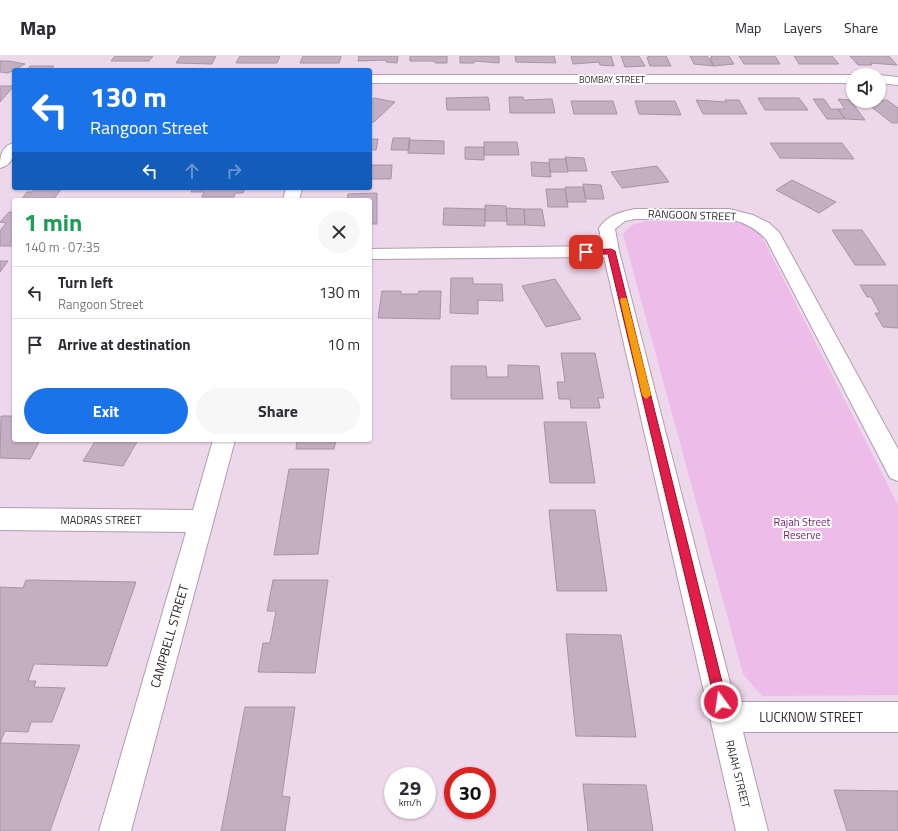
<!DOCTYPE html>
<html lang="en">
<head>
<meta charset="utf-8">
<style>
  :root { --surface:#fff; --page:#f7f7f7; --text:#2b2b33; --muted:#7c7c81; --line:#e1e1e2; --accent:#1a73e8 }
  body { margin:0; font-family:"Titillium Web",sans-serif; background:var(--page); color:var(--text); height:100vh; display:flex; flex-direction:column; font-size:15px; white-space:nowrap }
  * { box-sizing:border-box; margin:0 }
  p { font-size:13px; color:var(--muted) }
  .icon { flex:none; width:22px; height:22px; fill:none; stroke:currentColor; stroke-width:2; stroke-linecap:round; stroke-linejoin:round }
  .map { position:relative; flex:1; overflow:hidden }
  .sheet { position:absolute; left:12px; top:142px; width:360px; height:244px; display:flex; flex-direction:column; background:var(--surface); border-radius:4px; box-shadow:0 1px 3px #0004 }
  .sheet>* { flex:none }
  .hud { position:absolute; left:12px; top:12px; width:360px; height:122px; border-radius:4px; box-shadow:0 1px 3px #0004; background:#1a73e8; color:#fff; overflow:hidden }
  .tools { position:absolute; left:846px; top:12px; display:grid; gap:8px }
  .tools a { display:grid; place-items:center; width:40px; height:40px; border-radius:50%; background:var(--surface); box-shadow:0 1px 3px #0004; font-size:20px }
  .speed { position:absolute; left:384px; top:711px; display:flex; gap:8px; font-size:20px; font-weight:700; text-align:center }
  .speed>* { display:grid; place-content:center; width:52px; height:52px; border-radius:50%; background:var(--surface); box-shadow:0 1px 3px #0004; line-height:1 }
  .speed small { font-size:10px; font-weight:400 }
  .speed .limit { border:6px solid #d22; background:#fff; color:#111 }
  .pin { position:absolute; display:grid; place-items:center; width:34px; height:34px; color:#fff; margin:-17px; border-radius:8px; box-shadow:0 2px 6px #0006 }
  .me { position:absolute; width:44px; margin:-22px; rotate:346deg; stroke-linejoin:round; filter:drop-shadow(0 0 3px #0008) }
  .turn { display:flex; align-items:center; gap:14px; height:84px; padding:0 12px; font-size:18px }
  .turn .icon { width:52px; height:52px; stroke-width:2.5 }
  .turn b { display:block; font-size:28px; line-height:34px }
  .lanes { display:flex; align-items:center; height:38px; padding:0 12px; background:#0003; justify-content:center; gap:20px; direction:ltr }
  .lanes .off { opacity:.35 }
  .round { display:grid; place-items:center; flex:none; width:42px; height:42px; border-radius:21px; background:var(--page) }
  .summary { display:flex; align-items:center; justify-content:space-between; height:68px; padding:0 12px }
  h1 { font-size:24px; font-weight:700; line-height:30px; color:#1e9e55 }
  .primary-button { display:flex; gap:8px; margin-top:auto; padding:8px 12px }
  .primary-button a { flex:1; height:46px; border-radius:24px; background:var(--accent); color:#fff; font-size:16px; font-weight:700; line-height:46px; text-align:center }
  .primary-button a+a { background:var(--page); color:var(--text) }
  ul { padding:0; list-style:none }
  li { display:flex; align-items:center; gap:12px; height:52px; padding:0 12px; border-top:1px solid var(--line) }
  li div { flex:1 }
  li b { display:block; font-size:15px }
  li em { font-style:normal }
  header { display:flex; align-items:center; gap:24px; box-sizing:border-box; height:56px; padding:0 20px; background:var(--surface); border-bottom:1px solid var(--line) }
  header strong { font-size:19px }
  nav { display:flex; gap:22px; margin-inline-start:auto; font-size:14px }
  .map>svg:first-child { display:block }
  .green { fill:#edbce9 }
  .building { fill:#c3afc1; stroke:#a794a6 }
  .lines { fill:none; stroke-linecap:round; stroke-linejoin:round }
  .minor-casing { stroke:#b19daf; stroke-width:2 }
  .minor { fill:#fff; fill-rule:evenodd }
  .route { fill:#e11d48; stroke:#92132f }
  .slow { fill:#f59e0b }
  .labels { text-anchor:middle; dominant-baseline:central; stroke-width:4; stroke-linejoin:round; paint-order:stroke }
  .far-street-label { font-size:9px; fill:#30282f; stroke:#fff }
  .street-label { font-size:11px; fill:#30282f; stroke:#fff }
  .park-label { font-size:11px; fill:#731a71; stroke:#fff }
  .near-street-label { font-size:13px; fill:#30282f; stroke:#fff }
</style>
</head>
<body>
<header>
<strong>Map</strong>
<nav><a>Map</a><a>Layers</a><a>Share</a></nav>
</header>
<div class="map">
<svg width="898" height="775" viewBox="0 0 898 775">
  <rect width="100%" height="100%" fill="#edd7ea"/>
  <!-- green -->
  <path class="green" d="M 646,165 L 732,165 L 752,171 L 762,181 L 898,449 L 898,639 L 762,640 L 743,618 L 623,178 L 632,169 Z"/>
  <!-- building -->
  <path class="building" d="M 115,0 L 153,0 L 149,5 L 111,5 Z
    M 181,0 L 216,0 L 212,8 L 176,7 Z
    M 240,0 L 280,0 L 277,7 L 236,7 Z
    M 303,0 L 341,0 L 339,7 L 300,7 Z
    M 359,0 L 398,0 L 397,7 L 386,6 L 386,4 L 358,5 Z
    M 410,0 L 447,0 L 447,7 L 436,7 L 433,5 L 410,5 Z
    M 460,0 L 499,0 L 499,7 L 474,5 L 474,7 L 460,7 Z
    M 515,0 L 554,0 L 556,7 L 516,6 Z
    M 571,0 L 611,0 L 614,10 L 600,9 L 599,6 L 573,8 Z
    M 621,0 L 639,0 L 645,10 L 625,11 Z
    M 648,0 L 666,0 L 671,10 L 650,10 L 647,1 L 649,2 Z
    M 690,0 L 707,0 L 714,10 L 694,8 Z
    M 711,0 L 729,0 L 734,8 L 714,10 L 710,2 L 712,2 Z
    M 739,0 L 775,0 L 780,8 L 744,8 Z
    M 794,0 L 832,0 L 839,8 L 799,8 Z
    M 850,0 L 889,0 L 897,9 L 870,7 L 872,9 L 858,9 Z
    M 0,5 L 9,5 L 25,8 L 8,17 L 0,16 Z
    M 30,10 L 54,10 L 50,14 L 27,14 Z
    M 0,30 L 14,30 L 0,46 Z
    M 488,41 L 490,54 L 447,54 L 446,42 Z
    M 509,41 L 523,41 L 524,44 L 552,43 L 555,57 L 510,57 Z
    M 374,42 L 395,46 L 374,66 L 370,66 L 370,45 Z
    M 758,42 L 799,42 L 808,54 L 765,54 Z
    M 813,43 L 824,43 L 831,53 L 838,53 L 845,63 L 827,63 Z
    M 838,43 L 850,44 L 865,64 L 845,63 L 838,53 L 845,53 Z
    M 696,44 L 726,46 L 725,44 L 739,44 L 747,58 L 703,58 Z
    M 887,44 L 898,52 L 898,67 L 892,67 L 865,46 Z
    M 571,45 L 613,45 L 617,58 L 574,58 Z
    M 635,45 L 675,45 L 681,59 L 639,58 Z
    M 393,82 L 410,82 L 409,94 L 391,94 Z
    M 370,83 L 378,83 L 376,94 L 370,94 Z
    M 409,84 L 444,85 L 444,98 L 408,97 Z
    M 484,86 L 517,86 L 519,99 L 484,99 Z
    M 770,87 L 842,87 L 854,103 L 780,102 Z
    M 465,91 L 484,91 L 484,104 L 465,103 Z
    M 565,101 L 584,102 L 587,115 L 568,115 Z
    M 549,103 L 566,103 L 568,116 L 550,116 Z
    M 531,106 L 549,107 L 551,121 L 532,120 Z
    M 370,109 L 392,109 L 391,123 L 370,123 Z
    M 657,110 L 669,126 L 622,132 L 611,116 Z
    M 792,124 L 836,146 L 819,157 L 776,134 Z
    M 583,128 L 601,129 L 604,143 L 586,143 Z
    M 565,131 L 583,131 L 586,146 L 567,146 Z
    M 35,132 L 62,132 L 53,144 L 21,144 L 27,136 L 32,136 Z
    M 193,132 L 245,132 L 243,137 L 235,137 L 234,141 L 202,141 L 204,136 L 191,136 Z
    M 546,133 L 565,133 L 568,151 L 548,151 Z
    M 377,137 L 377,168 L 370,168 L 370,144 L 347,144 L 348,138 Z
    M 485,149 L 506,150 L 507,165 L 485,165 Z
    M 444,152 L 485,153 L 485,170 L 443,169 Z
    M 506,152 L 524,153 L 525,169 L 507,169 Z
    M 524,153 L 542,153 L 545,170 L 525,169 Z
    M 9,156 L 14,156 L 14,190 L 0,190 L 0,175 L 6,167 L 0,166 Z
    M 832,174 L 862,174 L 886,209 L 855,209 Z
    M 0,205 L 8,205 L 0,216 Z
    M 451,222 L 473,222 L 473,228 L 502,228 L 503,245 L 478,244 L 478,258 L 450,257 Z
    M 555,223 L 581,263 L 546,271 L 522,230 Z
    M 860,229 L 898,229 L 898,272 L 883,271 L 875,257 L 880,257 L 871,241 L 867,241 Z
    M 382,235 L 401,235 L 401,238 L 418,238 L 419,235 L 441,235 L 440,263 L 378,262 Z
    M 561,297 L 595,297 L 604,342 L 598,342 L 600,352 L 571,352 L 570,343 L 559,343 L 557,326 L 565,326 Z
    M 508,309 L 539,310 L 543,343 L 451,343 L 451,310 L 486,310 L 487,321 L 508,321 Z
    M 1,360 L 14,360 L 14,384 L 40,384 L 30,403 L 0,402 Z
    M 544,366 L 586,366 L 595,427 L 550,427 Z
    M 96,384 L 138,384 L 123,410 L 83,405 Z
    M 297,384 L 336,384 L 334,393 L 296,393 Z
    M 289,413 L 329,413 L 318,498 L 274,499 Z
    M 549,454 L 595,454 L 607,535 L 557,535 Z
    M 26,524 L 136,526 L 107,610 L 34,608 L 28,625 L 36,625 L 34,631 L 65,632 L 52,666 L 31,666 L 28,676 L 5,675 L 0,687 L 80,689 L 50,775 L 0,775 L 0,531 L 23,532 Z
    M 273,524 L 328,524 L 315,617 L 258,616 L 263,587 L 270,587 L 276,555 L 267,555 Z
    M 566,578 L 621,579 L 636,681 L 576,680 Z
    M 245,651 L 295,651 L 282,740 L 290,741 L 285,775 L 221,775 Z
    M 583,728 L 646,729 L 653,775 L 588,775 Z
    M 834,734 L 898,735 L 898,775 L 847,775 Z"/>
  <g class="lines">
    <!-- minor casing -->
    <g class="minor-casing">
      <path id="minor" d="M 370,19 L 853,19 L 853,27 L 370,27 Z
        M 879,19 L 898,21 L 898,29 L 879,27 Z
        M 14,87 C 14,98 13,109 0,112 C 0,101 1,90 14,87 Z
        M 286,132 L 302,132 L 299,144 L 283,144 Z
        M 635,153 L 729,153 L 753,159 L 769,167 L 779,176 L 898,393 L 898,425 L 890,422 L 766,183 C 755,172 744,166 729,163 L 635,163 L 625,165 L 615,173 L 619,195 L 735,646 L 898,646 L 898,676 L 743,676 L 768,775 L 736,775 L 604,201 L 370,203 L 370,193 L 602,190 L 599,172 C 608,159 620,156 635,153 Z
        M 213,384 L 235,384 L 131,775 L 99,775 L 186,476 L 0,474 L 0,452 L 193,454 Z"/>
    </g>
    <!-- minor -->
    <use href="#minor" class="minor"/>
  </g>
  <!-- route -->
  <path class="route" d="M 611,193 L 615,195 L 727,646 L 725,650 L 721,652 L 717,650 L 715,646 L 608,198 L 586,198 L 582,196 L 586,194 Z"/>
  <!-- slow -->
  <path class="slow" d="M 621,242 L 626,242 L 627,244 L 651,339 L 646,343 L 642,339 L 620,244 Z"/>
  <g class="labels">
    <!-- far-street labels -->
    <g class="far-street-label">
      <text x="612" y="23">BOMBAY STREET</text>
    </g>
    <!-- street labels -->
    <g class="street-label">
      <text transform="translate(692 159) rotate(2)">RANGOON STREET</text>
      <text x="101" y="464">MADRAS STREET</text>
      <text transform="translate(738 718) rotate(76)">RAJAH STREET</text>
    </g>
    <!-- park labels -->
    <g class="park-label">
      <text x="802" y="466">Rajah Street<tspan x="802" dy="13">Reserve</tspan></text>
    </g>
    <!-- near-street labels -->
    <g class="near-street-label">
      <text transform="translate(169 580) rotate(-74)">CAMPBELL STREET</text>
      <text x="811" y="661">LUCKNOW STREET</text>
    </g>
  </g>
</svg>
<div class="tools">
<a><svg class="icon" aria-label="sound" viewBox="0 0 24 24"><path d="M4 9h4l5-4v14l-5-4H4zM17 9q2 3 0 6"/></svg></a>
</div>
<div class="speed"><div>29<small>km/h</small></div><div class="limit">30</div></div>
<div class="pin" style="left:586px;top:196px;background:#d93025"><svg class="icon" aria-label="arrive" viewBox="0 0 24 24"><path d="M6 21V4h12l-3 4 3 4H6"/></svg></div>
<svg class="me" style="left:721px;top:646px" viewBox="-20 -20 40 40"><circle r="17" fill="#e11d48" stroke="#fff" stroke-width="3"/><path d="M0-11L8 9 0 5-8 9z" fill="#fff"/></svg>
<div class="hud">
<div class="turn"><svg class="icon" aria-label="left" viewBox="0 0 24 24"><path d="M17 20v-9H6M10 6l-5 5 5 5"/></svg><div><b>130 m</b>Rangoon Street</div></div>
<div class="lanes"><svg class="icon" aria-label="left" viewBox="0 0 24 24"><path d="M17 20v-9H6M10 6l-5 5 5 5"/></svg><svg class="icon off" aria-label="ahead" viewBox="0 0 24 24"><path d="M12 20V5M6 11l6-6 6 6"/></svg><svg class="icon off" aria-label="right" viewBox="0 0 24 24"><path d="M7 20v-9h11M14 6l5 5-5 5"/></svg></div>
</div>
<section class="sheet">
<div class="summary"><div><h1>1 min</h1><p>140 m · 07:35</p></div><a class="round"><svg class="icon" aria-label="close" viewBox="0 0 24 24"><path d="M6 6l12 12M18 6L6 18"/></svg></a></div>
<ul>
<li><svg class="icon" aria-label="left" viewBox="0 0 24 24"><path d="M17 20v-9H6M10 6l-5 5 5 5"/></svg><div><b>Turn left</b><p>Rangoon Street</p></div><em>130 m</em></li>
<li><svg class="icon" aria-label="arrive" viewBox="0 0 24 24"><path d="M6 21V4h12l-3 4 3 4H6"/></svg><div><b>Arrive at destination</b></div><em>10 m</em></li>
</ul>
<div class="primary-button"><a>Exit</a><a>Share</a></div>
</section>
</div>
</body>
</html>
